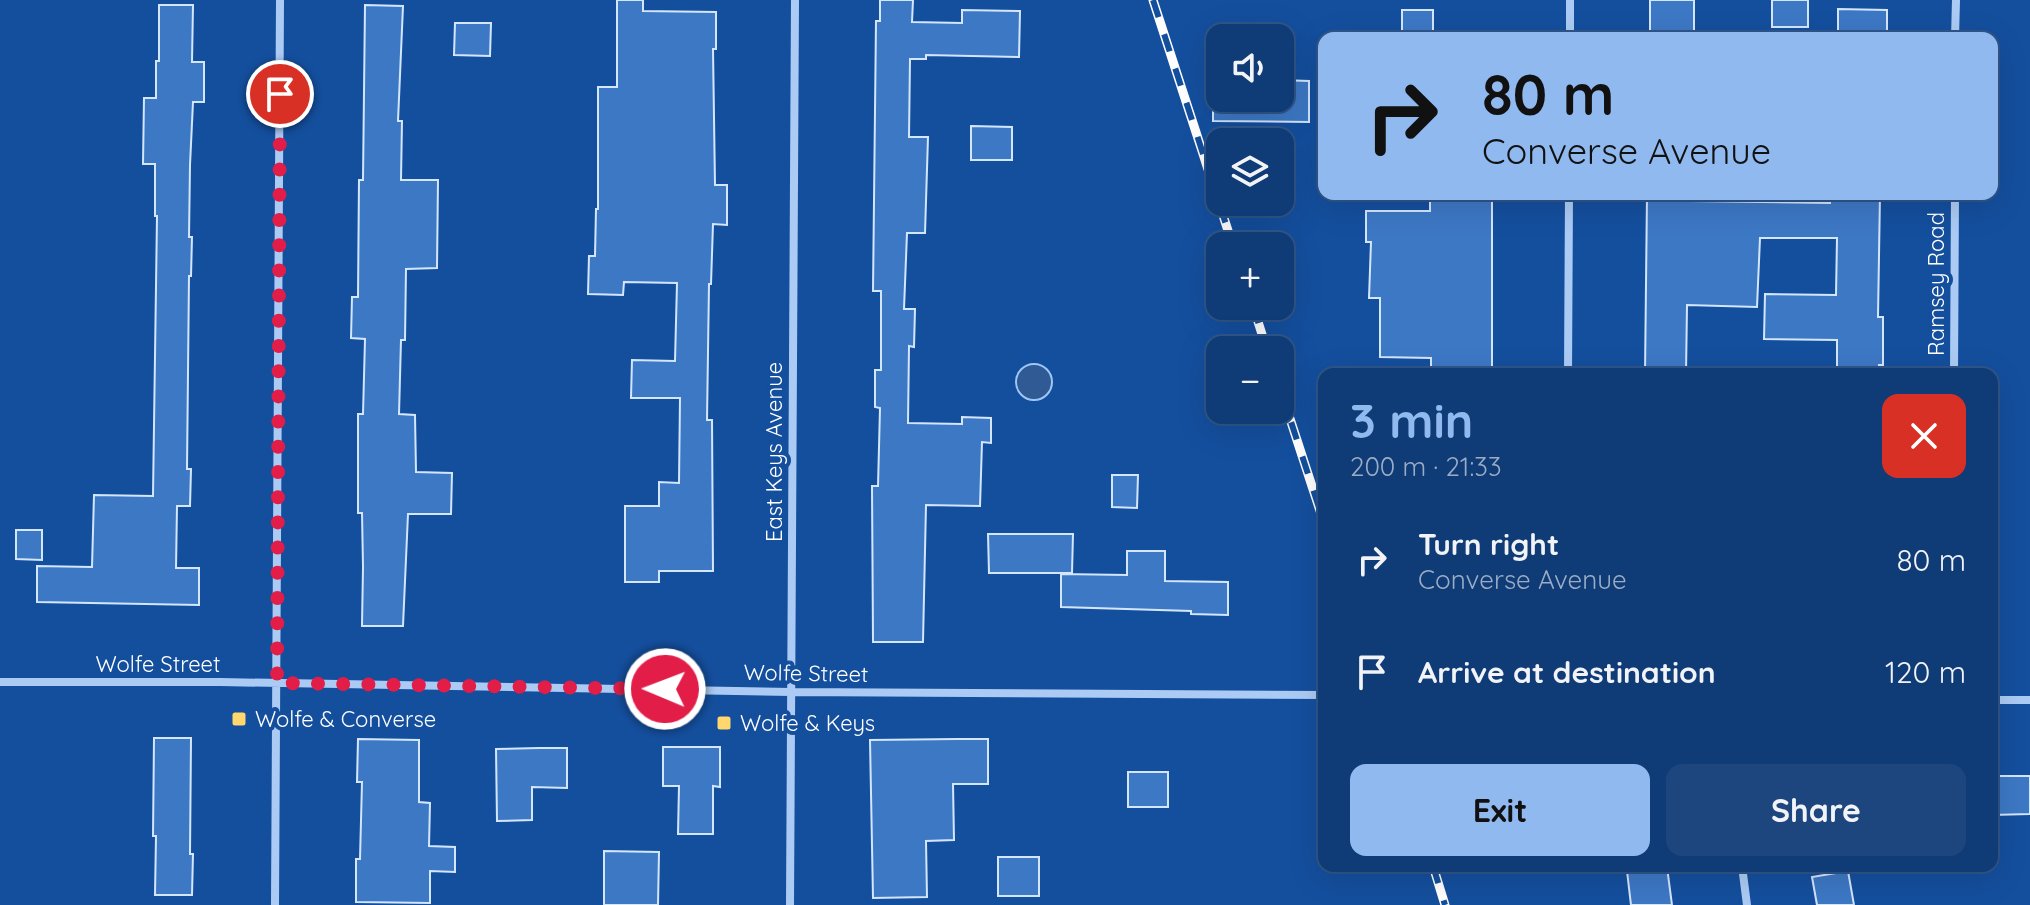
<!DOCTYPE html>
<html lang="en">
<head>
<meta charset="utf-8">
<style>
  :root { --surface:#0f3b76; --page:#1d467e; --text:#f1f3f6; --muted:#9badc5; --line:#2f5588; --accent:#90b9f0 }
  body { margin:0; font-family:Quicksand,sans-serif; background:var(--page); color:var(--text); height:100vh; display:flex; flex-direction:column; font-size:30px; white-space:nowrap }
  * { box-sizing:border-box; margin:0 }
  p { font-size:26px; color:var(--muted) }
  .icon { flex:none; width:44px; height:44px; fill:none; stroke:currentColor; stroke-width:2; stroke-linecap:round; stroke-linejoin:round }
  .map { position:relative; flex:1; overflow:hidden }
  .panel { position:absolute; left:1318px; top:368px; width:680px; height:504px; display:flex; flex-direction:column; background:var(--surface); border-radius:16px; box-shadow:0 8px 32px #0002,0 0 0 2px var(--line) }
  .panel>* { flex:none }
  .guide { position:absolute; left:1318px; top:32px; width:680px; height:168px; border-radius:16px; box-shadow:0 8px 32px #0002,0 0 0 2px var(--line); background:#90b9f0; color:#111; overflow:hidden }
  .fabs { position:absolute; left:1206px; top:24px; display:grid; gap:16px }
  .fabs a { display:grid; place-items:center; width:88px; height:88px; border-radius:16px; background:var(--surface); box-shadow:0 8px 32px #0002,0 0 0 2px var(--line); font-size:40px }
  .pin { position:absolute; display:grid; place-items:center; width:68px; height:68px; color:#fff; margin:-34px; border:4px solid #fff; border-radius:50%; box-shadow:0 2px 8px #0007 }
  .me { position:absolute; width:88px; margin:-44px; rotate:271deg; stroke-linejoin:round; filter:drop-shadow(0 0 6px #0008) }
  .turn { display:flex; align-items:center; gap:28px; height:168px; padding:0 32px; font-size:36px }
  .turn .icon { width:104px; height:104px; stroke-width:2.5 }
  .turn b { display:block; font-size:56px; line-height:68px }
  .round { display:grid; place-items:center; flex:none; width:84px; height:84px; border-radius:16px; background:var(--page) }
  .overview { display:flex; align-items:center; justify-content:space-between; height:136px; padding:0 32px }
  h1 { font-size:48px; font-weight:800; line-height:60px; color:var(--accent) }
  .button { display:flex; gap:16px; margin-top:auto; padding:16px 32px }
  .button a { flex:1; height:92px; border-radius:16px; background:var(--accent); color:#111; font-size:32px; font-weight:800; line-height:92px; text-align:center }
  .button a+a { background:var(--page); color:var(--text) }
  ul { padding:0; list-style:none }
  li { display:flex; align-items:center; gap:24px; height:112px; padding:0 32px }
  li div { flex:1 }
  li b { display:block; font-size:30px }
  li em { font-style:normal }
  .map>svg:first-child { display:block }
  .water { fill:#2f5a94; stroke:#9ec6f6; stroke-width:2 }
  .building { fill:#3d78c5; stroke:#d4e6fd; stroke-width:2 }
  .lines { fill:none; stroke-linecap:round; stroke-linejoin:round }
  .minor { stroke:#accbf4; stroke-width:8 }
  .rail-casing { stroke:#fff; stroke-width:9 }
  .rail { stroke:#144f9e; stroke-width:6; stroke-dasharray:18; stroke-linecap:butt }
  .route { stroke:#e11d48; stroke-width:14; stroke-dasharray:0 25.2 }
  .poi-dot { fill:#ffd76e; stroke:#144f9e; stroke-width:3 }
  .labels { text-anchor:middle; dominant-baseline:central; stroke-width:8; stroke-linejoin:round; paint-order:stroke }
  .street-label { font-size:22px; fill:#fff; stroke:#144f9e }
  .poi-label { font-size:22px; fill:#fff; stroke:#144f9e; text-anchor:start }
</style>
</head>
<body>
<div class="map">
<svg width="2030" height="905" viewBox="0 0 2030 905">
  <rect width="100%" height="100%" fill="#144f9e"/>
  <!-- water -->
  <path class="water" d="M1016 382a18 18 0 1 1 36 0a18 18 0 1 1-36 0Z"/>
  <!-- building -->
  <path class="building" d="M 617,0 L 643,0 L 643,11 L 716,12 L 716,49 L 713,49 L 715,185 L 727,185 L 727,225 L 713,224 L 711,284 L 709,284 L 707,420 L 712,420 L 713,571 L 659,571 L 659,582 L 625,582 L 625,506 L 659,506 L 659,482 L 679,483 L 680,398 L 631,398 L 632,360 L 675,361 L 677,283 L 624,282 L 623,295 L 588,294 L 589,256 L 595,256 L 596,209 L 598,209 L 598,87 L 617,87 Z
    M 880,0 L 913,0 L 912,22 L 962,23 L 962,10 L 1020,11 L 1019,57 L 926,55 L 926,59 L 910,59 L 909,137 L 928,137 L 925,233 L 907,233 L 904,309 L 915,309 L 914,347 L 909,346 L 908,423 L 962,424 L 962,417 L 991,418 L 991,443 L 982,442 L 980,506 L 926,505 L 923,642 L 873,642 L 872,486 L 878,486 L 880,408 L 875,407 L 875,370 L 881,370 L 881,291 L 873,291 L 876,21 L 880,21 Z
    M 1650,0 L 1694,0 L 1694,38 L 1650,38 Z
    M 1772,0 L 1808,0 L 1808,27 L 1772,27 Z
    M 159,5 L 193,5 L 192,62 L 204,62 L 204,102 L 193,102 L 190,165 L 189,237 L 192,237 L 191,276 L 189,276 L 187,469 L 191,469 L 190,506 L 177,506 L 176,568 L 199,568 L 199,605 L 37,602 L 37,566 L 92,567 L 94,495 L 153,496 L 157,216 L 155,216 L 155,164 L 143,164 L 144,98 L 156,98 L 156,61 L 159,61 Z
    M 365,5 L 403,6 L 398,121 L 402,121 L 401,180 L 438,180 L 437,268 L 406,269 L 405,340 L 401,340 L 399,414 L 415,415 L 416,472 L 452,473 L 451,514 L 408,514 L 403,626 L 362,626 L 363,567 L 362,513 L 358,513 L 358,414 L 363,414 L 365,339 L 351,338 L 352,297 L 358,297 L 359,180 L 363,180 Z
    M 1838,9 L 1887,10 L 1887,38 L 1838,38 Z
    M 1402,10 L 1433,10 L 1433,36 L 1402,36 Z
    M 455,23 L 491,23 L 490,56 L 454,55 Z
    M 1280,80 L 1309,81 L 1309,122 L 1213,121 L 1213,98 L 1280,98 Z
    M 971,126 L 1012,127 L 1012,160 L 971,160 Z
    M 1430,194 L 1492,194 L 1492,374 L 1431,374 L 1431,358 L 1380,357 L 1380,298 L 1369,298 L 1371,242 L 1366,242 L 1366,211 L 1430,211 Z
    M 1647,194 L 1689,194 L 1689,201 L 1830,203 L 1831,194 L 1880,194 L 1878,317 L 1883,317 L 1883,365 L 1879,365 L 1879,374 L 1837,374 L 1837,340 L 1764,339 L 1765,294 L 1836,295 L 1837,238 L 1760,238 L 1757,307 L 1687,305 L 1686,374 L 1645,374 Z
    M 1112,475 L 1138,475 L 1137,508 L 1112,507 Z
    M 16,530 L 42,530 L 42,560 L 16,559 Z
    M 988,534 L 1073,534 L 1072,573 L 989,573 Z
    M 1127,551 L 1165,551 L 1165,581 L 1228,582 L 1228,615 L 1191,614 L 1191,611 L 1061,607 L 1061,574 L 1127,575 Z
    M 154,738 L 191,738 L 190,854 L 193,854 L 192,895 L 155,895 L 156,836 L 153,836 Z
    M 358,739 L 419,740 L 419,802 L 430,803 L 429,846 L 455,847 L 455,872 L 430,871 L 430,903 L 356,902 L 356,859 L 360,859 L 362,782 L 357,782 Z
    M 957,739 L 988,739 L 988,784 L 953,784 L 954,840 L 926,841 L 927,897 L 873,898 L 870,740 Z
    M 663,747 L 720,747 L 720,787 L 713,786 L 713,834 L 678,834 L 679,786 L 663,786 Z
    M 539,748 L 567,748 L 567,788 L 532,787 L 532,820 L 497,821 L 496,749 Z
    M 1128,772 L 1168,772 L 1168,807 L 1128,807 Z
    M 1992,776 L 2030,776 L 2030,814 L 1992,815 Z
    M 604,851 L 659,852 L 658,905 L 604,905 Z
    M 998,857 L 1039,857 L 1039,896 L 998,896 Z
    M 1667,867 L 1672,905 L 1631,905 L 1627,871 Z
    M 1848,871 L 1854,905 L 1817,905 L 1812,877 Z"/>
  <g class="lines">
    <!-- minor -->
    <path class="minor" d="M 1570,38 L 1570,0
      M 1955,38 L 1956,0
      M 1568,374 L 1569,194
      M 1954,374 L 1955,194
      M 0,682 L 220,682 L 791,692 L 1324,695
      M 1992,700 L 2030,700
      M 1742,866 L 1747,905
      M 275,905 L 280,0
      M 790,905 L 795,0"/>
    <!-- rail casing -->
    <g class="rail-casing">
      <path id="rail" d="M 1153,0 L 1233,246
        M 1253,306 L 1267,350
        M 1280,388 L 1324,523
        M 1433,866 L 1445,905"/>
    </g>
    <!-- rail -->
    <use href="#rail" class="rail"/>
  </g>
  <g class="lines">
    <!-- route -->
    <path class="route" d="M 280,94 L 277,683 L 665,689"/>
  </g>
  <!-- markers -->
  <g class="poi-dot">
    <rect x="231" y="711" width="16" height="16" rx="4"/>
    <rect x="716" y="715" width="16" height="16" rx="4"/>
  </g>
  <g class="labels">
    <!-- street labels -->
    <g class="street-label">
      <text transform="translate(1936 284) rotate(-90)">Ramsey Road</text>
      <text transform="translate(774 452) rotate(-90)">East Keys Avenue</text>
      <text x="158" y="664">Wolfe Street</text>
      <text transform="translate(806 673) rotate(1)">Wolfe Street</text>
    </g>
    <!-- poi labels -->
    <g class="poi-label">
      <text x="255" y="719">Wolfe &amp; Converse</text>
      <text x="740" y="723">Wolfe &amp; Keys</text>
    </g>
  </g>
</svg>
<div class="fabs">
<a><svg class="icon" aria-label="sound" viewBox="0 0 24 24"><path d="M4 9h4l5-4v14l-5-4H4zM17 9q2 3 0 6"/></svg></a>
<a><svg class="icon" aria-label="layers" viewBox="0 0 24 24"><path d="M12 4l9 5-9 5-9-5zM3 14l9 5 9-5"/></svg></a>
<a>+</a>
<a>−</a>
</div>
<div class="pin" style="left:280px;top:94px;background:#d93025"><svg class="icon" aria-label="arrive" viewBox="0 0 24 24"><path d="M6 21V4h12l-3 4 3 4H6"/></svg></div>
<svg class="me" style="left:665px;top:689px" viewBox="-20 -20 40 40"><circle r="17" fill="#e11d48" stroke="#fff" stroke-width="3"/><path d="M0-11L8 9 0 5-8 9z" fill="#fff"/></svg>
<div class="guide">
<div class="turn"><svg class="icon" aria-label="right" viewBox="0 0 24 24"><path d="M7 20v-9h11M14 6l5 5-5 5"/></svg><div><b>80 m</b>Converse Avenue</div></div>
</div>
<section class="panel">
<div class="overview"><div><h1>3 min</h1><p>200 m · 21:33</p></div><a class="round" style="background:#d93025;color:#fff"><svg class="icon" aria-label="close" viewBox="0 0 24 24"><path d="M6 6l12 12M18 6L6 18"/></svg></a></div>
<ul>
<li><svg class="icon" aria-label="right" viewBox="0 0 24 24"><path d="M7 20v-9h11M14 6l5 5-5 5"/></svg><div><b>Turn right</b><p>Converse Avenue</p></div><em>80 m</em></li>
<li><svg class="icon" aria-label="arrive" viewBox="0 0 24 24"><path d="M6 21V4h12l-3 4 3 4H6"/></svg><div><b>Arrive at destination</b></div><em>120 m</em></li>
</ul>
<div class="button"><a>Exit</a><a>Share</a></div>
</section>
</div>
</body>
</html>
